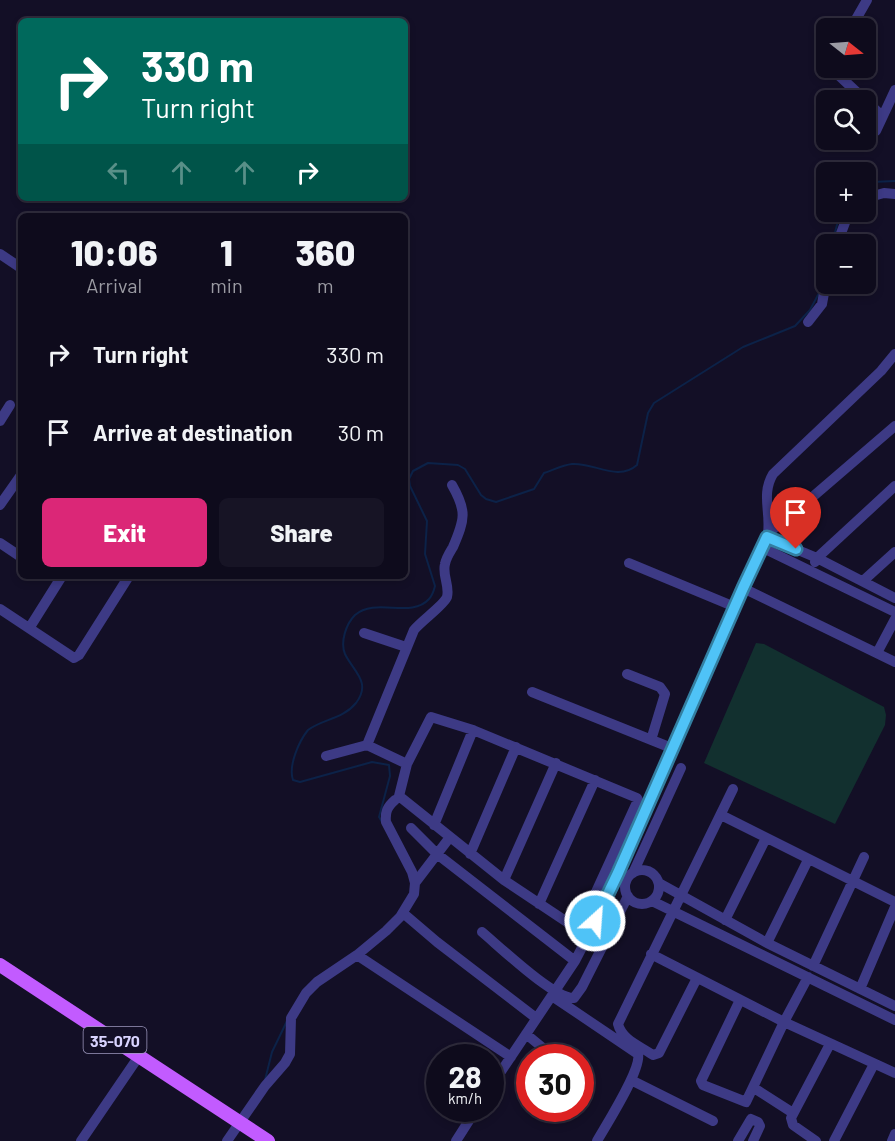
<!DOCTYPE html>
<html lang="en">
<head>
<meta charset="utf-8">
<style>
  :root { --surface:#0e0b1c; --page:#171425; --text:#f1f3f6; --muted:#9b9ba3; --line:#2e2b3b; --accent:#db2777 }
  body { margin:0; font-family:Barlow,sans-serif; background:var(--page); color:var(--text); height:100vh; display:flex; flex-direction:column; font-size:22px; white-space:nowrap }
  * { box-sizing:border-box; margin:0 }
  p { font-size:20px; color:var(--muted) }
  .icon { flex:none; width:33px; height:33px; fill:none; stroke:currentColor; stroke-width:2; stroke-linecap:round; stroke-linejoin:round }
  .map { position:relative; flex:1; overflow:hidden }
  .drawer { position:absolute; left:18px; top:213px; width:390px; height:366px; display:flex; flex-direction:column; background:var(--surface); border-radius:9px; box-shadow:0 3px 9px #0003,0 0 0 2px var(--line) }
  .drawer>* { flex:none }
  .banner { position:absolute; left:18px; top:18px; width:390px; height:183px; border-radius:9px; box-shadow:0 3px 9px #0003,0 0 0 2px var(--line); background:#00695c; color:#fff; overflow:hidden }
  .needle { width:39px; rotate:107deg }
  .tools { position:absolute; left:816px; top:18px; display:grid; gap:12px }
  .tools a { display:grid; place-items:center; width:60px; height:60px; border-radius:9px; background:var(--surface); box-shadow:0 3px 9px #0003,0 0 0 2px var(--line); font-size:30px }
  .speed { position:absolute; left:426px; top:1044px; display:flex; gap:12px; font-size:30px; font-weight:700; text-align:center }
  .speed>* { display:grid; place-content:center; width:78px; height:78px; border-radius:50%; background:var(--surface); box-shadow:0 3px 9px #0003,0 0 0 2px var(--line); line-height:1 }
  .speed small { font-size:15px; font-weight:400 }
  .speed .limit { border:9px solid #d22; background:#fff; color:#111 }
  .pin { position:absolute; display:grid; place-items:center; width:51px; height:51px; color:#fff; margin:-62px -26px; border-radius:50% 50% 50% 0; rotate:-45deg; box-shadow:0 0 6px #0007 }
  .pin .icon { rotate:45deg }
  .me { position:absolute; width:66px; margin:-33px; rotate:26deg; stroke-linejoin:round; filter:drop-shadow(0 0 4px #0008) }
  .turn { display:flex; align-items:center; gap:21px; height:126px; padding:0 24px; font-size:27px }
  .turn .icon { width:78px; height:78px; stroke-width:2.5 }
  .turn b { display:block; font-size:42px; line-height:51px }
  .lanes { display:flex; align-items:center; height:57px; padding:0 24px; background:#0003; justify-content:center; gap:30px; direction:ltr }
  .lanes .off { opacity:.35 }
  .eta { display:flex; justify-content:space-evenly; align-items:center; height:102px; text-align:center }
  .eta b { font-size:36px; font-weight:800; line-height:42px }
  .primary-button { display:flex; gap:12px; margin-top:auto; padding:12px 24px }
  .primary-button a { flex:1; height:69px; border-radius:9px; background:var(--accent); color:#fff; font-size:24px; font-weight:800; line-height:69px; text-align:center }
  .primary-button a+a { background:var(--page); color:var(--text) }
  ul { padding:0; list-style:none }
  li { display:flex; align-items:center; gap:18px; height:78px; padding:0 24px }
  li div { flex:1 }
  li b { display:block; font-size:22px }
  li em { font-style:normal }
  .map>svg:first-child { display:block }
  .green { fill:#12302f }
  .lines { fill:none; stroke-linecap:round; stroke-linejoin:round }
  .stream { stroke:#0c2248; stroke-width:2 }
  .minor { stroke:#3d3a85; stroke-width:10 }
  .major { stroke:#c25bff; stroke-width:14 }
  .route-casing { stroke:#337fa1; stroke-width:15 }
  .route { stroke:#4fc3f7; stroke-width:10 }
  .labels { text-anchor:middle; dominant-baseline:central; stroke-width:4.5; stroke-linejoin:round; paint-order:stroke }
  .shield { fill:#130f26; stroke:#9e99be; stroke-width:1.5 }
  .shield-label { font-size:16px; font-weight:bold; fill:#d9d4ff }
</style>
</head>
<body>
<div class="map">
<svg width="895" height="1141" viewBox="0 0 895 1141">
  <rect width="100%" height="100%" fill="#130f26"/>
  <!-- green -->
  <path class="green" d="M 756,643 L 764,644 L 884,707 L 886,715 L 885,725 L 835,824 L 704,763 Z"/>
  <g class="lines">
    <!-- stream -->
    <path class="stream" d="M 866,186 L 872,182 L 895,181
      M 832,244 L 838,221 L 844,212
      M 823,278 L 826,264
      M 382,822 L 379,817 L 390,776 L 389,765 L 372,762 L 300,782 L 293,780 C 288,766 299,741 308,730 C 323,719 343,719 356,703 C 372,682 353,671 345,654 C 340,642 346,624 355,615 C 376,597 411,619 429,599 C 432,596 434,590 435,586 L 425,554 L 427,521 L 410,486 L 409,479 L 413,471 L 428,463 L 458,465 L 465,469 L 481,495 L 486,499 L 496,502 L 534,489 L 544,473 C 553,470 563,465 572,464 C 593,462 618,482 637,465 L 648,413 L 654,403 L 743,347 L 795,326 L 810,310 L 819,293
      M 265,1080 L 272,1052 L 287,1021"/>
    <!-- minor -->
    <path class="minor" d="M 851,28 L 867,0
      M 831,68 L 882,116
      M 876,131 L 895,90
      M 866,198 L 884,193 L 895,194
      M 837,244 L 849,212
      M 0,254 L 21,268
      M 808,322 L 822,304 L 826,282
      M 0,421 L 10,405
      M 0,505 L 21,475
      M 768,533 L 788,518 L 895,426
      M 767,537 L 817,558 L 895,598
      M 0,543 L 21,557
      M 763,548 L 895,612
      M 815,562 L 817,558 L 895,486
      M 629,563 L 735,607
      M 863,581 L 895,552
      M 743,588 L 895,662
      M 0,609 L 74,658 L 79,655 L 129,576
      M 30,627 L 62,576
      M 364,633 L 406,647
      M 877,653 L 895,619
      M 627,674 L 660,687 L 665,694 L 651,740
      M 532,692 L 674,749
      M 326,756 L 367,745
      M 407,764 L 367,745 L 414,630 C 421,621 444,605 447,597 C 450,586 442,575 445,564 C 446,558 450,552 453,547 C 465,519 467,511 452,485
      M 721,815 L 895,902
      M 434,825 L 473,730
      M 411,828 L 437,854 L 575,961
      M 470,854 L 516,747
      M625 887a17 17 0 1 1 34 0a17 17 0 1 1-34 0Z
      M 633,873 L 681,768
      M 504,880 L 556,763
      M 415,883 L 447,841
      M 659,883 L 767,943 L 895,1006
      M 652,901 L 895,1020
      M 539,904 L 595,780
      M 403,913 L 437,942 L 536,1018
      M 725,920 L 766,838
      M 579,929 L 638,800 L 637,798 L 473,730 L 431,717 L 407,764 L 399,796 L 504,880 L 603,946
      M 482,932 C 500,947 554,999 574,998 L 582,987 L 628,896
      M 767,943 L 808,860
      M 651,954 L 784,1022 L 895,1073
      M 357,955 L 511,1057
      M 813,966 L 864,857
      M 697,978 L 659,1053 L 653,1055 C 640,1046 622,1040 618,1024 L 733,789
      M 860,989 L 895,907
      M 552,996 L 638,1054 C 642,1069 606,1125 597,1141
      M 740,1000 L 701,1081 L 703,1085 L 746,1102 L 784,1022 L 808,977
      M 526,1034 L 555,1058
      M 631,1080 L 713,1121
      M 490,1088 L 575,961 L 588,936 L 662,774 L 743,588 C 751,572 765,552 768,533 C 771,512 761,494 773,474 L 881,371 L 895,354
      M 754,1088 L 793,1113
      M 81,1141 L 139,1056
      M 227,1141 L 265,1086 L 285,1063 L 290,1054 L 291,1018 L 306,993 L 317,982 L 357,955 L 386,931 L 400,917 L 414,894 L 415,883 L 412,872 L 386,822 C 385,812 387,807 395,800
      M 456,1141 L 477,1108
      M 738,1141 L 751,1119 L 758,1122 L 760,1126 L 753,1141
      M 816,1141 L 793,1125 L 791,1118 L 830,1044
      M 834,1141 L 874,1064
      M 892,1141 L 895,1134"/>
    <!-- major -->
    <path class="major" d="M 0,965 L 268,1141"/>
  </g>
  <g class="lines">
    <!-- route casing -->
    <g class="route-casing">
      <path id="route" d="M 595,921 L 618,873 L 743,588 L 767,537 L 796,549"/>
    </g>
    <!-- route -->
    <use href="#route" class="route"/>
  </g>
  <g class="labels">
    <!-- shield labels -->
    <rect class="shield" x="83.5" y="1027" width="63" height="26" rx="4.5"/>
    <g class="shield-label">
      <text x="115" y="1040">35-070</text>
    </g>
  </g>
</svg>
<div class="tools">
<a><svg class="needle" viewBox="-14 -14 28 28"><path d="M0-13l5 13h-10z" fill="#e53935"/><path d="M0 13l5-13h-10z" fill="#9b9ba3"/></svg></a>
<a><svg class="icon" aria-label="search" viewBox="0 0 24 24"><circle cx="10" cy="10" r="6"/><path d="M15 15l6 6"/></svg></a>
<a>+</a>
<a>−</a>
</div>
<div class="speed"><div>28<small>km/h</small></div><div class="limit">30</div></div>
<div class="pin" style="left:796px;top:549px;background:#d93025"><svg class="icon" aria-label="arrive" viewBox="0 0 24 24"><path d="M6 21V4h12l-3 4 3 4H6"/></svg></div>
<svg class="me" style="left:595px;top:921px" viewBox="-20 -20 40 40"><circle r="17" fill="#4fc3f7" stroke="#fff" stroke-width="3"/><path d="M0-11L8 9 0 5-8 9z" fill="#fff"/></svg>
<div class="banner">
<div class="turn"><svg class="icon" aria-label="right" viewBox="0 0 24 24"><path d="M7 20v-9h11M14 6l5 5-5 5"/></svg><div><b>330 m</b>Turn right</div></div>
<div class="lanes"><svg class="icon off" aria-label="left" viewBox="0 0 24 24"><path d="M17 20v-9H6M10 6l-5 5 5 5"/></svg><svg class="icon off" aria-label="ahead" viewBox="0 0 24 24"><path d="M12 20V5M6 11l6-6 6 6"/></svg><svg class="icon off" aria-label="ahead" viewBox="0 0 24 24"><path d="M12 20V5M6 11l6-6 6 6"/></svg><svg class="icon" aria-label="right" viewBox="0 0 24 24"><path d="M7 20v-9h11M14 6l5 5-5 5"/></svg></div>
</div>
<section class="drawer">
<div class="eta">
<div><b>10:06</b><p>Arrival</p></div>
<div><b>1</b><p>min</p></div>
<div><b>360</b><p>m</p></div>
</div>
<ul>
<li><svg class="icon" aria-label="right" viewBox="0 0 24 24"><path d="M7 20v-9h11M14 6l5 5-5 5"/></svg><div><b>Turn right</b></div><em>330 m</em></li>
<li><svg class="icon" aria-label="arrive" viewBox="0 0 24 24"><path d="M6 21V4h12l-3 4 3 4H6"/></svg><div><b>Arrive at destination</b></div><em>30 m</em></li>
</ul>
<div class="primary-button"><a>Exit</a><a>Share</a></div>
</section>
</div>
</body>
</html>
